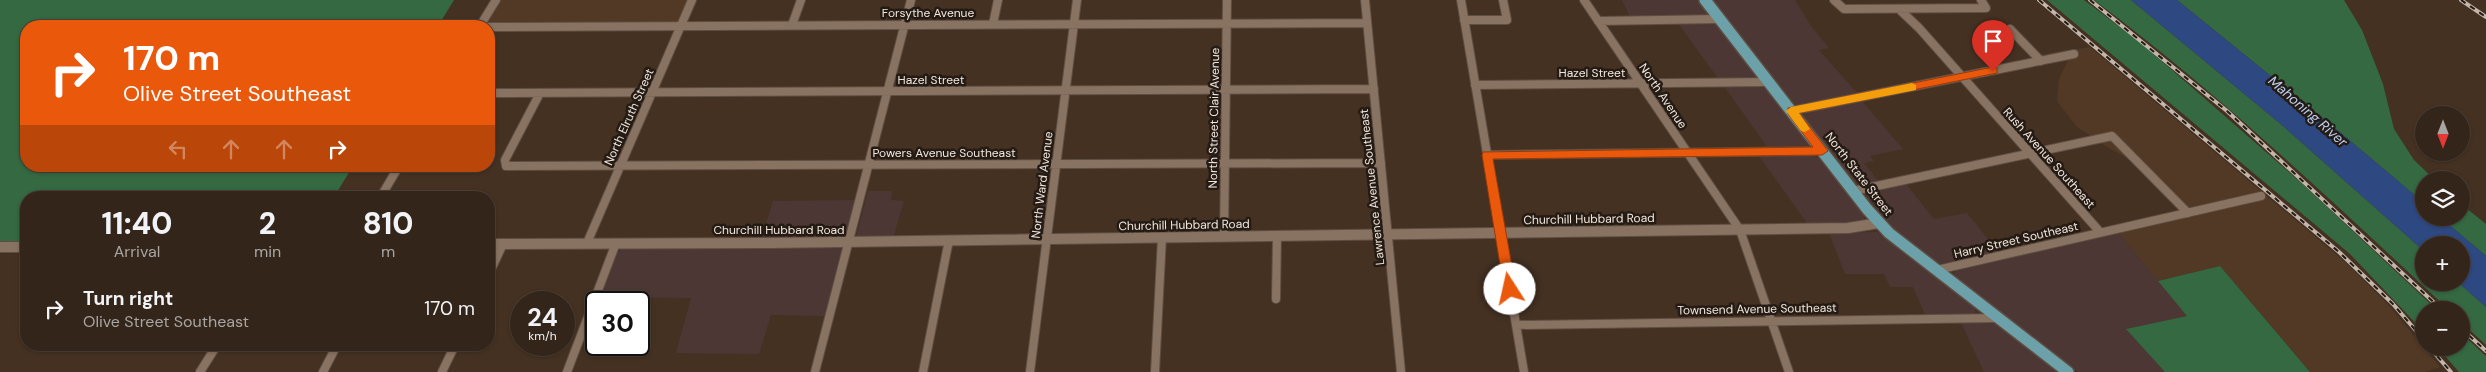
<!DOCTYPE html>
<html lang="en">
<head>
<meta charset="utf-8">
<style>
  :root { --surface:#33251a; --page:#3b2d23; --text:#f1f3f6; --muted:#a9a5a2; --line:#4e4239 }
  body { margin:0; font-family:"DM Sans",sans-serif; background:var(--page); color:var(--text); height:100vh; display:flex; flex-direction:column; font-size:19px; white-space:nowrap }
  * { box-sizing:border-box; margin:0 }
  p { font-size:16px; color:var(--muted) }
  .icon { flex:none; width:28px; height:28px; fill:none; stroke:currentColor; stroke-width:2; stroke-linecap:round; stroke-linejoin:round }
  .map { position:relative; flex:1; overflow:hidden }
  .side { position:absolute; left:20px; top:191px; width:475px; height:160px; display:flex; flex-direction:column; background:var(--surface); border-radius:20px; box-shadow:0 1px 4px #0004,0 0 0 1px var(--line) }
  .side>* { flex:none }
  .top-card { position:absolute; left:20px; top:20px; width:475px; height:152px; border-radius:20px; box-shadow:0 1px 4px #0004,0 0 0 1px var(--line); background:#ea580c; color:#fff; overflow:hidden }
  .needle { width:32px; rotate:180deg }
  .buttons { position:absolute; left:2415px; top:106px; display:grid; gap:10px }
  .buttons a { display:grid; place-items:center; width:55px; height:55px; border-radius:50%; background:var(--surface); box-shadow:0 1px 4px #0004,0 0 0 1px var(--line); font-size:25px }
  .speed { position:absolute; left:510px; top:291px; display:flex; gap:10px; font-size:25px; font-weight:700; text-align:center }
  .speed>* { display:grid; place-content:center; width:65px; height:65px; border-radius:50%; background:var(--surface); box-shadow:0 1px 4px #0004,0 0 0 1px var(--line); line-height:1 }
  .speed small { font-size:12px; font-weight:400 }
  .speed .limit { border:2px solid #111; border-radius:8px; background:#fff; color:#111 }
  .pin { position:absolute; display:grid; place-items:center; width:42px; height:42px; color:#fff; margin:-51px -21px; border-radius:50% 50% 50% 0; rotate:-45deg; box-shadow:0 0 5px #0007 }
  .pin .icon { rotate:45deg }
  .me { position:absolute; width:55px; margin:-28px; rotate:350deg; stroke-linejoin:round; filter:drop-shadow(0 0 4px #0008) }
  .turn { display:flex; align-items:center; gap:18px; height:105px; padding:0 20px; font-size:22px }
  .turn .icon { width:65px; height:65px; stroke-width:2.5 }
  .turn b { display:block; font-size:35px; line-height:42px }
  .lanes { display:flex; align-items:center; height:48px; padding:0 20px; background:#0003; justify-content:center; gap:25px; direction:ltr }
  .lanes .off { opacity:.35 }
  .eta { display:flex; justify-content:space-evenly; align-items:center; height:85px; text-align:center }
  .eta b { font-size:30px; font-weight:800; line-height:35px }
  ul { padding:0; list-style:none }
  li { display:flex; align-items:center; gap:15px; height:65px; padding:0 20px }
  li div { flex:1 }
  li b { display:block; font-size:19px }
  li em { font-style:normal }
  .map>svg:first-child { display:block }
  .commercial { fill:#4c3734 }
  .built { fill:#523925 }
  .green { fill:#346942 }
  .water { fill:#2e4881 }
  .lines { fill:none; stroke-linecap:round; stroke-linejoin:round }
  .street-casing { stroke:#5e4d41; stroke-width:10 }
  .secondary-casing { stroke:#5e4d41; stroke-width:12 }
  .primary-casing { stroke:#5e4d41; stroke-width:14 }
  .street { stroke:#887261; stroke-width:8 }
  .secondary { stroke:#887261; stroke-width:10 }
  .primary { stroke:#6ca1a9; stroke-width:11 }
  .rail-casing { stroke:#c3b5aa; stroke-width:4 }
  .rail { stroke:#231b14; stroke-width:2; stroke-dasharray:5.5; stroke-linecap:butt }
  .route { fill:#ea580c; stroke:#983908 }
  .slow { fill:#f59e0b }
  .labels { text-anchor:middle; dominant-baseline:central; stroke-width:5; stroke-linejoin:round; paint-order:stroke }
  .street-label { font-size:12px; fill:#f2e5dc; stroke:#231b14 }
  .water-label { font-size:14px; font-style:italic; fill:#bdcef1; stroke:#231b14 }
</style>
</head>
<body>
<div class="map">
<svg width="2486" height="372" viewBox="0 0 2486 372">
  <rect width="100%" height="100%" fill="#443122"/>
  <!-- commercial -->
  <path class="commercial" d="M 1622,0 L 1699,0 L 1709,15 L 1631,19 Z
    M 1713,0 L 1795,0 L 1811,26 L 1829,48 L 1819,50 L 1859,95 L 1799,106 L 1795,105 Z
    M 1677,22 L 1717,24 L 1757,76 L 1755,80 L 1720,81 Z
    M 1723,85 L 1766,87 L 1807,140 L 1809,147 L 1763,149 L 1766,145 Z
    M 1862,101 L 1903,149 L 1870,156 L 1874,161 L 1864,163 L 1880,183 L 1863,186 L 1855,182 L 1803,116 L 1807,112 Z
    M 1811,155 L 1822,159 L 1864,215 L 1864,221 L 1861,224 L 1809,226 L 1759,156 Z
    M 1906,184 L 1934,219 L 1967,213 L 1999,253 L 1944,264 L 1937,263 L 1894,229 L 1867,197 L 1868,192 Z
    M 868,191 L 892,191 L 891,200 L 904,201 L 893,238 L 856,237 Z
    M 856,200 L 847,233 L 844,238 L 761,239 L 773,201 Z
    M 1877,232 L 1970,303 L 1975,308 L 1975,314 L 1926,317 L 1913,287 L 1890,287 L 1884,274 L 1845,274 L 1829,233 Z
    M 2117,232 L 2188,316 L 2127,329 L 2165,372 L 2078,372 L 1956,278 L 1954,272 L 1955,269 Z
    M 623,247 L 841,247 L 843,252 L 826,316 L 771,315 L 759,354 L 676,353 L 691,298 L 601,297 L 617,253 Z
    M 1961,323 L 1994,323 L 2058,372 L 1984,372 Z"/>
  <!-- built -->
  <path class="built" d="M 496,0 L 692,0 L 681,26 L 480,26 Z
    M 2090,47 L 2345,262 L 2390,307 L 2440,367 L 2424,372 L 2310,372 L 2220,266 L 2158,281 L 2117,232 L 2195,215 L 2153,172 L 2107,147 L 2076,126 L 2057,101 L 2059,79 L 2073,50 Z"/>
  <!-- green -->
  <path class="green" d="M 0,0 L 454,0 L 438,26 L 26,26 L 26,166 L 353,166 L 334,197 L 26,198 L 26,247 L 0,247 Z
    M 2047,0 L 2084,0 L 2140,42 L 2305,186 L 2437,310 L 2424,310 L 2424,332 L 2350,254 Z
    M 2094,0 L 2131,0 L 2283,126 L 2424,251 L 2424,282 L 2459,283 L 2486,307 L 2486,345 L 2461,322 L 2461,310 L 2449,310 C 2334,203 2220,94 2094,0 Z
    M 2177,0 L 2344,0 L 2362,30 L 2383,84 L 2394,129 L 2414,160 L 2435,180 L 2424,180 L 2424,203 L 2341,133 Z
    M 2461,204 L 2486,224 L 2486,256 L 2441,218 L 2461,218 Z
    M 2220,266 L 2310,372 L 2165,372 L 2126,329 L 2187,316 L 2158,281 Z
    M 2461,333 L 2486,356 L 2486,372 L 2459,372 L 2438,348 L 2461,348 Z"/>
  <!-- water -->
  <path class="water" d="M 2131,0 L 2177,0 L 2341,133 L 2424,203 L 2424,218 L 2441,218 L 2486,256 L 2486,307 L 2459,283 L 2461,282 L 2461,245 L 2424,245 L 2424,251 L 2283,126 Z"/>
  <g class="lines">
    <!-- street casing -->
    <g class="street-casing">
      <path id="street" d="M 1365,0 L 1401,372
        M 1461,0 L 1524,372
        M 1584,0 L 1740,230 L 1789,372
        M 1834,0 L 1844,9 L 1986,8 L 1981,0
        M 1900,10 L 1919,28 L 2100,232
        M 1464,20 L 1507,20 L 1503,0
        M 1598,21 L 1720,19
        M 993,24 L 998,0
        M 792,25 L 801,0
        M 480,26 L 496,0
        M 489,27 L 1367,23
        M 2010,29 L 2041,61
        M 1475,85 L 1769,82
        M 489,93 L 1374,89
        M 540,93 L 505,160 L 506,166 L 1381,163
        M 1791,111 L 2074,54
        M 1487,155 L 1822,151
        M 1853,191 L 2112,136 L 2188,213
        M 380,198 L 399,166
        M 1224,237 L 1227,0
        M 587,243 L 692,0
        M 1937,270 L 2261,196
        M 489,274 L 503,244
        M 1276,299 L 1277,236
        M 1516,325 L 1998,318
        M 200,372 L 217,345
        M 323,372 L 337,345
        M 442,372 L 455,345
        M 567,372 L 616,243
        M 815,372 L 911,0
        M 923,372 L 949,240
        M 1030,372 L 1077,0
        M 1155,372 L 1162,237"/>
    </g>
    <!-- secondary casing -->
    <g class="secondary-casing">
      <path id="secondary" d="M 489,244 L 771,243 L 1848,228 L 1879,223
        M 0,247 L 26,247"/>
    </g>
    <!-- primary casing -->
    <g class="primary-casing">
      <path id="primary" d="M 1705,0 L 1867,209 L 1889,233 L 2068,372"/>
    </g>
    <!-- street -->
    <use href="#street" class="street"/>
    <!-- secondary -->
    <use href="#secondary" class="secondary"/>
    <!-- primary -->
    <use href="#primary" class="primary"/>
    <!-- rail casing -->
    <g class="rail-casing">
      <path id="rail" d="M 2039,0 L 2339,252 L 2393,304 L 2424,340
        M 2090,0 L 2227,111 L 2442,310
        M 2461,0 L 2486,17
        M 2461,328 L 2486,351
        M 2430,348 L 2451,372"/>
    </g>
    <!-- rail -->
    <use href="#rail" class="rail"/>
  </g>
  <!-- route -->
  <path class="route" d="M 1993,67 L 1997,68 L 1997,73 L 1799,113 L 1828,151 L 1822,155 L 1493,159 L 1516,289 L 1510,293 L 1504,289 L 1482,155 L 1483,152 L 1813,147 L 1788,114 L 1788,108 Z"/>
  <!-- slow -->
  <path class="slow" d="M 1912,83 L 1916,85 L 1916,90 L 1799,113 L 1810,129 L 1805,132 L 1801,131 L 1786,111 L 1791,107 Z"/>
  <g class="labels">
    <!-- street labels -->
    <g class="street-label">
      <text x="928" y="13">Forsythe Avenue</text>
      <text x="1592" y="73">Hazel Street</text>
      <text x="931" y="80">Hazel Street</text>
      <text transform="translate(1663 96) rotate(56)">North Avenue</text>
      <text transform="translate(629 117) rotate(-66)">North Elruth Street</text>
      <text transform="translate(1214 118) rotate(-89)">North Street Clair Avenue</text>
      <text x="944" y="153">Powers Avenue Southeast</text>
      <text transform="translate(2049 158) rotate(48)">Rush Avenue Southeast</text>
      <text transform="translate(1859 174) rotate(52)">North State Street</text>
      <text transform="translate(1042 185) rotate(-83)">North Ward Avenue</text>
      <text transform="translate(1372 187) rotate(-96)">Lawrence Avenue Southeast</text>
      <text transform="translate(1589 219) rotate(-1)">Churchill Hubbard Road</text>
      <text transform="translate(1184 225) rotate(-1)">Churchill Hubbard Road</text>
      <text x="779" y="230">Churchill Hubbard Road</text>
      <text transform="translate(2016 240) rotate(-13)">Harry Street Southeast</text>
      <text transform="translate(1757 309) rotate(-1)">Townsend Avenue Southeast</text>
    </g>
    <!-- water labels -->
    <g class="water-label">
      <text transform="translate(2308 111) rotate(41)">Mahoning River</text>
    </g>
  </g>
</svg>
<div class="buttons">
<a><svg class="needle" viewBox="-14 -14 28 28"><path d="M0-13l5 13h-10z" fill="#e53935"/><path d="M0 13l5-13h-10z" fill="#a9a5a2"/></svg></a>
<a><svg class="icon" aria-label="layers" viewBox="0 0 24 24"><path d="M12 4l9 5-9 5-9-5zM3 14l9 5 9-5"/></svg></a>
<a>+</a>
<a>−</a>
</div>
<div class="speed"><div>24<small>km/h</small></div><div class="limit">30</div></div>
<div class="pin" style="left:1993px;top:71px;background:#d93025"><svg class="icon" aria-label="arrive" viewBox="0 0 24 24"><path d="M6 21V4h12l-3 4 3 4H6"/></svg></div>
<svg class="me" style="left:1510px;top:289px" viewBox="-20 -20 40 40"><circle r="19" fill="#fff"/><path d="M0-13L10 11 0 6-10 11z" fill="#ea580c"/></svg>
<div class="top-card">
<div class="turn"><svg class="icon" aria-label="right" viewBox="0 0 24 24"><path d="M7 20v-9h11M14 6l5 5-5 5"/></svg><div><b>170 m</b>Olive Street Southeast</div></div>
<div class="lanes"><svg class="icon off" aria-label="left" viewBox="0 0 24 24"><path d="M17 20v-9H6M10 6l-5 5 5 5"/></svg><svg class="icon off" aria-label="ahead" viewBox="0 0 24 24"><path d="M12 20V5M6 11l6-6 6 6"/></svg><svg class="icon off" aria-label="ahead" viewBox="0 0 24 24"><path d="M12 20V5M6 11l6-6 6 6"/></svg><svg class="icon" aria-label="right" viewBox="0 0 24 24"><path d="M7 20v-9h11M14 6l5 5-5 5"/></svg></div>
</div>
<section class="side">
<div class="eta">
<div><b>11:40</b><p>Arrival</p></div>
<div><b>2</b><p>min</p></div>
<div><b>810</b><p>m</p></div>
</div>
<ul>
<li><svg class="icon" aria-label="right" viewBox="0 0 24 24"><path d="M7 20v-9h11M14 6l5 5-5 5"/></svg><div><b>Turn right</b><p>Olive Street Southeast</p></div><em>170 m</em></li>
</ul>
</section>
</div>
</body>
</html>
